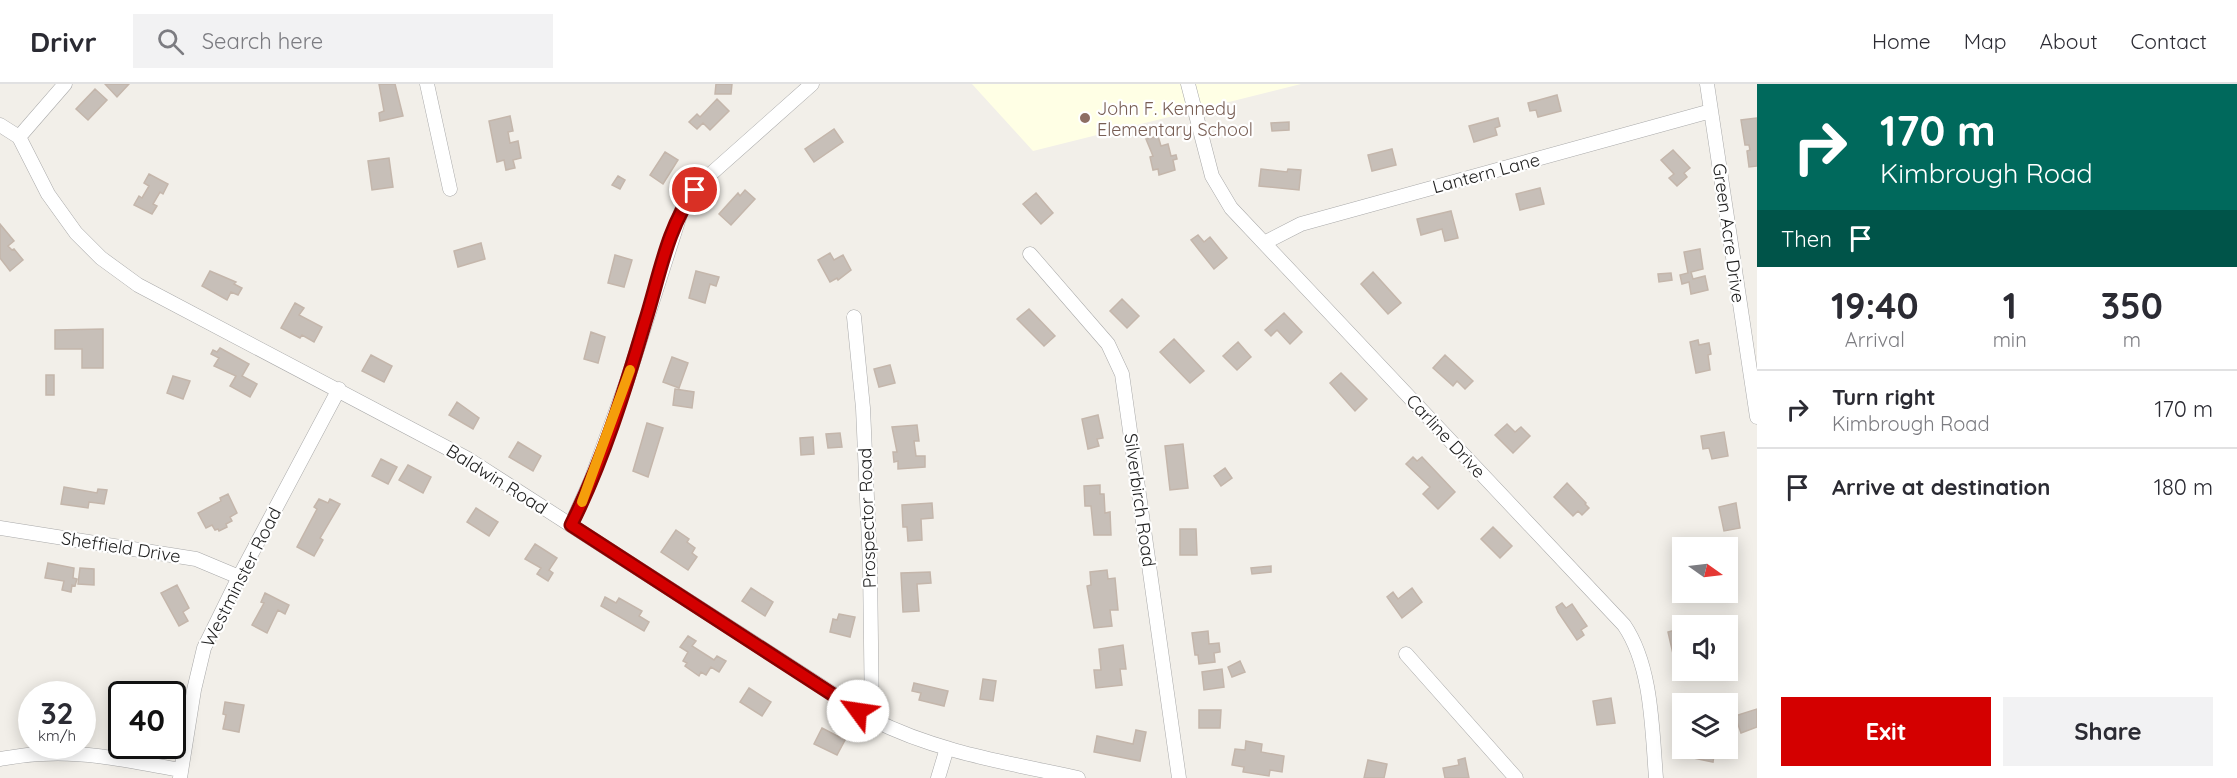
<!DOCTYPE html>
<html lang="en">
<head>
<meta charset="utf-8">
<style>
  :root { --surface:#fff; --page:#f2f2f3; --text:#2b2b33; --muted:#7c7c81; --line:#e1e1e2; --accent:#d40000 }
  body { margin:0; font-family:Quicksand,sans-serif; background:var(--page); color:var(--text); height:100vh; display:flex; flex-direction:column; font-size:22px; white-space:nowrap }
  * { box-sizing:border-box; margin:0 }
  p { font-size:20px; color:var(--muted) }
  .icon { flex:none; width:33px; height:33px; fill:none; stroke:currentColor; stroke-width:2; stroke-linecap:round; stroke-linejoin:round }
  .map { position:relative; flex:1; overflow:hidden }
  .sheet { display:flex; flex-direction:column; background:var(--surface); width:480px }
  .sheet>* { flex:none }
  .banner { background:#00695c; color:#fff; overflow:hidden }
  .needle { width:39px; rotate:104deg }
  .controls { position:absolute; left:1672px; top:453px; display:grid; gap:12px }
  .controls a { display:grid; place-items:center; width:66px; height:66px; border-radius:0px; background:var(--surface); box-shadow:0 3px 15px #0003; font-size:30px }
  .speed { position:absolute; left:18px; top:597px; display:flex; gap:12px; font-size:30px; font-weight:700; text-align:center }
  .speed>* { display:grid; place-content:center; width:78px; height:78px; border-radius:50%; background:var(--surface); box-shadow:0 3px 15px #0003; line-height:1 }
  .speed small { font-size:15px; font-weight:400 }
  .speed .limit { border:3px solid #111; border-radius:9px; background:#fff; color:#111 }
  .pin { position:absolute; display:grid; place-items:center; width:51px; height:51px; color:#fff; margin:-26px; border:3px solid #fff; border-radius:50%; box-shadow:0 2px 6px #0007 }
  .me { position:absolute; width:66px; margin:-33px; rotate:301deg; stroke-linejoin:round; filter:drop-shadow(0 0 4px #0008) }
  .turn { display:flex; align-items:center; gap:21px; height:126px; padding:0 24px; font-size:27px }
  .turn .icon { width:78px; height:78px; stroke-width:2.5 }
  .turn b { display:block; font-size:42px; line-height:51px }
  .then { display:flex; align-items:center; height:57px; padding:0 24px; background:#0003; gap:12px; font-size:22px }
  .eta { display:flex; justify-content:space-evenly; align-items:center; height:102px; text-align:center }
  .eta b { font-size:36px; font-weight:700; line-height:42px }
  .primary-button { display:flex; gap:12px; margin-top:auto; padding:12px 24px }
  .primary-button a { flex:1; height:69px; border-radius:0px; background:var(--accent); color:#fff; font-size:24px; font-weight:700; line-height:69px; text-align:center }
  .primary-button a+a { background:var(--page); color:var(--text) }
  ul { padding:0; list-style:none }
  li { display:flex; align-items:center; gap:18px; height:78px; padding:0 24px; border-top:2px solid var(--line) }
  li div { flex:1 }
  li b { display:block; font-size:22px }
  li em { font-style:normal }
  header { display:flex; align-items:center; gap:36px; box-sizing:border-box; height:84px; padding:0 30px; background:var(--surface); border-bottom:2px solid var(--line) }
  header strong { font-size:28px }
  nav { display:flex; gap:33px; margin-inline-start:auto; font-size:21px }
  .search { width:420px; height:54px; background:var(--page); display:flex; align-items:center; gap:15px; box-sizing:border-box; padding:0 21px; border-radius:0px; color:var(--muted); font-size:22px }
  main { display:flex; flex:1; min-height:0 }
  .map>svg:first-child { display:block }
  .education { fill:#ffffe5 }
  .building { fill:#c7bfb8; stroke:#c4b6ab; stroke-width:1.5 }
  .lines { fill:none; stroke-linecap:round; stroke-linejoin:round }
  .minor-casing { stroke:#a9a9a9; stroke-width:15 }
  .minor { stroke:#fff; stroke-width:14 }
  .route-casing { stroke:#8a0000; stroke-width:15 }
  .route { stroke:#d40000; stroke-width:10 }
  .slow { stroke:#f59e0b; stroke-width:10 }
  .education-dot { fill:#8d6e63; stroke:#fff; stroke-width:2 }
  .labels { text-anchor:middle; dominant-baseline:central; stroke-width:4.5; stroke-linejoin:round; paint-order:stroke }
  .education-label { font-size:18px; fill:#785e54; stroke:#fff; text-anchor:start }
  .street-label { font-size:18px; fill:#222; stroke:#fff }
</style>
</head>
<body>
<header>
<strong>Drivr</strong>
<div class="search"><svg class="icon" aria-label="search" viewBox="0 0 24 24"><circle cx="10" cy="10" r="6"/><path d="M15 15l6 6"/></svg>Search here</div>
<nav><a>Home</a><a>Map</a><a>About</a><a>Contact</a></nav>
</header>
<main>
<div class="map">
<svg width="1757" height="694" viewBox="0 0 1757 694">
  <rect width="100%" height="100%" fill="#f2efe9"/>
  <!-- education -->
  <path class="education" d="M 972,0 L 1301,0 L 1033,67 Z"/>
  <!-- building -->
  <path class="building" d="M 105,0 L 129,0 L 117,13 Z
    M 379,0 L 395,0 L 403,32 L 380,37 L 379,29 L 384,27 Z
    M 716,0 L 732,0 L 731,10 L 715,10 Z
    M 95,5 L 107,16 L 88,36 L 76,25 Z
    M 1557,11 L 1561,27 L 1538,33 L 1536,26 L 1530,27 L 1528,19 Z
    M 717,15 L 729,27 L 710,46 L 703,39 L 697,45 L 689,38 L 697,30 L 700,33 Z
    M 510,32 L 513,47 L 508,48 L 510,59 L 518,57 L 521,74 L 513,76 L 515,84 L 506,86 L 504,76 L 497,78 L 489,37 Z
    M 1498,34 L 1500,42 L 1495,44 L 1497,51 L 1474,58 L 1469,42 Z
    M 1757,34 L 1757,82 L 1749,83 L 1747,67 L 1750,66 L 1749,61 L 1745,61 L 1741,36 Z
    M 1289,38 L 1289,46 L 1272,47 L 1271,39 Z
    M 834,45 L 843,58 L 814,78 L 805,65 Z
    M 1158,52 L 1161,62 L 1168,60 L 1171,72 L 1176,71 L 1177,75 L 1173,76 L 1175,86 L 1159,91 L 1158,85 L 1153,86 L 1150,73 L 1153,72 L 1146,55 Z
    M 1392,65 L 1396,81 L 1372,87 L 1368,71 Z
    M 1673,66 L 1690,84 L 1684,89 L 1687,93 L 1677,102 L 1669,94 L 1674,90 L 1661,76 Z
    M 665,68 L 678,76 L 663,100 L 650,91 Z
    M 389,74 L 393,103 L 372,106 L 368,77 Z
    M 1261,85 L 1287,88 L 1288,85 L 1301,86 L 1299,106 L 1259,102 Z
    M 149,90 L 168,100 L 163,110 L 160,108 L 153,120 L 157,122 L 152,130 L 134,121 L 139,112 L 142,114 L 149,102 L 144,99 Z
    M 618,92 L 625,96 L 620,105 L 612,101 Z
    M 1540,104 L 1544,120 L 1520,126 L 1516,110 Z
    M 745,106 L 755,115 L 731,141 L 719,130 L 738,109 L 740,112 Z
    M 1036,109 L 1053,129 L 1041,140 L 1023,120 Z
    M 1451,127 L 1458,154 L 1445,157 L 1442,145 L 1421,151 L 1417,135 Z
    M 0,140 L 14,157 L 8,162 L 12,166 L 14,165 L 23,176 L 10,187 L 0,174 Z
    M 1198,151 L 1204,158 L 1210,153 L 1227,174 L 1214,185 L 1191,156 Z
    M 481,159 L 485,175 L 458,183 L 454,167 Z
    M 1700,165 L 1703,185 L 1691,188 L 1693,195 L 1705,192 L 1708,206 L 1691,210 L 1689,198 L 1682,200 L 1680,191 L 1688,189 L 1684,168 Z
    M 830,169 L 834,176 L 843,171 L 851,186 L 838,196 L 837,194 L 830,198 L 818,176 Z
    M 615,171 L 632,176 L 624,203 L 608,199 Z
    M 210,187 L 236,198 L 234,200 L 242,204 L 238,211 L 231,208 L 227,216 L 202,202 Z
    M 696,187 L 719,193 L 716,202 L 710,200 L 705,219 L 689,214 Z
    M 1373,188 L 1401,219 L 1388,230 L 1361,200 Z
    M 1671,189 L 1672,196 L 1659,198 L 1658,190 Z
    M 1122,215 L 1139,232 L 1127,244 L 1110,227 Z
    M 295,219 L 304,224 L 299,231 L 322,243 L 314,258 L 302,251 L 300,254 L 281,244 Z
    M 1029,225 L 1055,252 L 1044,262 L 1017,235 Z
    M 1284,229 L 1302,248 L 1290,260 L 1277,246 L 1271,252 L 1265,246 Z
    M 103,245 L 103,284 L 82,284 L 82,265 L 55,265 L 55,246 Z
    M 591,248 L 605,253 L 598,279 L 584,275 Z
    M 1174,255 L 1204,287 L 1190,299 L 1160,268 Z
    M 1698,256 L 1699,261 L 1709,259 L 1711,270 L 1708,271 L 1710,286 L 1696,289 L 1690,258 Z
    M 1238,258 L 1251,273 L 1237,286 L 1223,272 Z
    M 220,264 L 249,280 L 242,292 L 257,300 L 250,313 L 230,302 L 236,292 L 214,282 L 219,274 L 211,270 L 213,266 L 217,268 Z
    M 371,271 L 392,282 L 384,298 L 362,287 Z
    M 1445,271 L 1473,297 L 1465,305 L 1457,297 L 1453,302 L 1433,284 Z
    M 672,273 L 688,279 L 679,304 L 663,298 Z
    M 890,281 L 895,299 L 879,303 L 874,285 Z
    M 1341,289 L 1367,315 L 1355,327 L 1330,299 Z
    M 46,291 L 54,291 L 54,311 L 46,311 Z
    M 173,292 L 190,297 L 183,315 L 167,309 Z
    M 675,305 L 694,308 L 692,324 L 673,321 Z
    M 457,318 L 479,334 L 473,345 L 449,331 Z
    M 1098,331 L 1103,354 L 1097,355 L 1099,362 L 1088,365 L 1082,335 Z
    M 647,339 L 663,344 L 648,393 L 633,387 Z
    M 1507,340 L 1515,348 L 1521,343 L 1530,352 L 1513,369 L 1495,351 Z
    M 917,341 L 919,357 L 914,357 L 916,372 L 925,372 L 925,383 L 898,385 L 898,377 L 894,378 L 893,368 L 897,368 L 892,343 Z
    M 1724,348 L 1728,372 L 1712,375 L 1709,364 L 1703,365 L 1701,352 Z
    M 840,349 L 842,363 L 828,364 L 826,350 Z
    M 813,353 L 814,370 L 801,371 L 800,354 Z
    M 518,358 L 541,372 L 533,387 L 509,373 Z
    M 1183,360 L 1188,404 L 1170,406 L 1165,362 Z
    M 1413,373 L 1417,377 L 1422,373 L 1455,408 L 1438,425 L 1423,410 L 1430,403 L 1406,380 Z
    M 381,375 L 397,383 L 388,400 L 372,392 Z
    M 408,381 L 431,393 L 423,409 L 399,396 Z
    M 1225,384 L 1232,394 L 1221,402 L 1214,392 Z
    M 1567,399 L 1586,419 L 1585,420 L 1589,424 L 1582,431 L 1578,427 L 1573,432 L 1554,413 Z
    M 1100,401 L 1100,410 L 1104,410 L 1105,429 L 1110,428 L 1111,451 L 1094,451 L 1091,422 L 1085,422 L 1084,402 Z
    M 64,403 L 97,409 L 98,405 L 107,406 L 104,420 L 89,418 L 88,424 L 61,420 Z
    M 228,410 L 237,429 L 230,433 L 232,437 L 226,440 L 227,443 L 219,447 L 218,445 L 215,446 L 212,441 L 206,444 L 198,429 L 221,417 L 220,414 Z
    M 319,415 L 328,419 L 330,415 L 340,420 L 320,454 L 323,456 L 314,472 L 297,463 L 317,425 L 314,423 Z
    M 932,419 L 933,434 L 921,435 L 922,456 L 908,457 L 907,443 L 903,443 L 902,421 Z
    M 1736,419 L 1740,444 L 1724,447 L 1719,423 Z
    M 476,424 L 498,438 L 489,452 L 467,438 Z
    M 1493,443 L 1512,462 L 1500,474 L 1481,455 Z
    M 1180,445 L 1196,445 L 1197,471 L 1180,471 Z
    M 676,446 L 689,455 L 687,458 L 695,464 L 692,469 L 697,473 L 688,486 L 661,468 Z
    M 535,460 L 557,474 L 549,486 L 553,489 L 548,497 L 537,490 L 541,484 L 525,475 Z
    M 48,479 L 74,484 L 73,494 L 77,495 L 75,502 L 72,501 L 71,508 L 62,506 L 64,497 L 45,494 Z
    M 1271,482 L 1271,488 L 1252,490 L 1251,484 Z
    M 80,484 L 94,485 L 94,501 L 78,500 Z
    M 1107,486 L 1108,495 L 1115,494 L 1118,526 L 1110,526 L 1112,542 L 1094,544 L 1087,502 L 1091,501 L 1090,488 Z
    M 930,488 L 931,499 L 917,500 L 919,527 L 903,528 L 901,489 Z
    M 177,501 L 189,524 L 183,528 L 188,537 L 179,542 L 161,509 Z
    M 751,504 L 773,518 L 765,532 L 742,517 Z
    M 1412,504 L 1422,518 L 1402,534 L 1387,513 L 1393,508 L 1398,515 Z
    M 265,509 L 289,521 L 285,530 L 278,526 L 267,549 L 252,541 L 264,519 L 261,518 Z
    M 605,513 L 616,519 L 619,514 L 642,527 L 639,532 L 649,538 L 644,547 L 601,522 Z
    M 1562,519 L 1566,524 L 1572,520 L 1587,542 L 1581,546 L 1584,551 L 1577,556 L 1558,528 L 1556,523 Z
    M 839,530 L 855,533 L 850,553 L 830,548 L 833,535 L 837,536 Z
    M 1683,544 L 1683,572 L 1674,574 L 1668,548 Z
    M 1208,547 L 1209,560 L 1219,559 L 1220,568 L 1214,569 L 1215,578 L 1199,580 L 1198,571 L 1195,571 L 1192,549 Z
    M 688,552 L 696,557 L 692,562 L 714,576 L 717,572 L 726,577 L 719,588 L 711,583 L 706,591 L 701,588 L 699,592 L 685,582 L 687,579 L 683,577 L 688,568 L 680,563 Z
    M 1123,561 L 1126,585 L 1120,585 L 1122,601 L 1096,604 L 1094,586 L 1101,586 L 1099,565 Z
    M 1240,577 L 1245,588 L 1232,593 L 1228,583 Z
    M 1222,585 L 1224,603 L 1204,606 L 1202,588 Z
    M 983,595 L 996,597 L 993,617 L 980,615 Z
    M 914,599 L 948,607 L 944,622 L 919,616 L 921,609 L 912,607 Z
    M 749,604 L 771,618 L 762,632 L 740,618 Z
    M 1611,614 L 1615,639 L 1597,641 L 1593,617 Z
    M 225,618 L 244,621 L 239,648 L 223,645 L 226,631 L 223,630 Z
    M 1757,625 L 1757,643 L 1741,649 L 1735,632 Z
    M 1199,626 L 1221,626 L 1220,644 L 1199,644 Z
    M 822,644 L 845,656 L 837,671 L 814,660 Z
    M 1136,646 L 1146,648 L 1140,677 L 1094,668 L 1097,652 L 1133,660 Z
    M 1246,657 L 1262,660 L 1261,668 L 1284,672 L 1282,688 L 1270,686 L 1269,692 L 1243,688 L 1244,683 L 1232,681 L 1235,665 L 1245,666 Z
    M 1695,664 L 1715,664 L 1713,678 L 1693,674 Z
    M 1465,674 L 1469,694 L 1445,694 L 1443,684 L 1459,681 L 1458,676 Z
    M 1368,676 L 1387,680 L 1384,694 L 1364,694 Z"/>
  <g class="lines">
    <!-- minor casing -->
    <g class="minor-casing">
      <path id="minor" d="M 427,0 L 450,105
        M 1188,0 L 1212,92 L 1231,124 L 1624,541 C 1652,582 1652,645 1656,694
        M 1707,0 L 1757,333
        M 0,41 L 19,53 L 48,110 L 76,149 L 101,174 L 138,201 L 468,375 L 872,635 C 936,668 1009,679 1078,694
        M 19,53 L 65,0
        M 1264,159 L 1301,140 L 1711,27
        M 1030,170 L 1108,260 L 1122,290 L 1179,694
        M 854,233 L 863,324 L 870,482 L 872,635
        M 571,441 L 591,396 L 627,297 L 681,128 L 704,96 L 812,0
        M 0,444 L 196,475 L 239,493
        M 1406,570 L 1516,694
        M 0,675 C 14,673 28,670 42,670 C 88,667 135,678 181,686
        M 180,694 L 194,606 L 204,564 L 239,493 L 339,305
        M 938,694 L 947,664"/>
    </g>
    <!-- minor -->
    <use href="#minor" class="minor"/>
  </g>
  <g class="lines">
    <!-- route casing -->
    <g class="route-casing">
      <path id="route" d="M 695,106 C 667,143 659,194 645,238 C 625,306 603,377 571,441 L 858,627"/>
    </g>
    <!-- route -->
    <use href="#route" class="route"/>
    <!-- slow -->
    <path class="slow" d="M 582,418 L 630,286"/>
  </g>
  <!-- markers -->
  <circle class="education-dot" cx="1085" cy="34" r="6"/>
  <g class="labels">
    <!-- education labels -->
    <g class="education-label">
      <text x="1097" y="24">John F. Kennedy<tspan x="1097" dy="21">Elementary School</tspan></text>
    </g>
    <!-- street labels -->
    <g class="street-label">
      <text transform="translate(1486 89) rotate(-15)">Lantern Lane</text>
      <text transform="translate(1729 149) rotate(82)">Green Acre Drive</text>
      <text transform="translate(1446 352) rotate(47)">Carline Drive</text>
      <text transform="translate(497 395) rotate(32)">Baldwin Road</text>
      <text transform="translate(1140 416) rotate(82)">Silverbirch Road</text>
      <text transform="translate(867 434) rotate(-92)">Prospector Road</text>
      <text transform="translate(121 463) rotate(9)">Sheffield Drive</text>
      <text transform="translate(241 493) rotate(-63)">Westminster Road</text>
    </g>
  </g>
</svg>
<div class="controls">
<a><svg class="needle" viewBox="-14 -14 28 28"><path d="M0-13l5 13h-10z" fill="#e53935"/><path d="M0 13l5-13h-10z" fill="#7c7c81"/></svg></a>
<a><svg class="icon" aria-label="sound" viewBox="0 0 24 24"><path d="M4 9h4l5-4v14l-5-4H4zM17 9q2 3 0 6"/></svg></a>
<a><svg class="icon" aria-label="layers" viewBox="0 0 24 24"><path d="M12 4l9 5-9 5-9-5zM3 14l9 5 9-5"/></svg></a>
</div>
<div class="speed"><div>32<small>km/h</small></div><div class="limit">40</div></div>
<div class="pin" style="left:695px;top:106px;background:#d93025"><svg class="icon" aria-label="arrive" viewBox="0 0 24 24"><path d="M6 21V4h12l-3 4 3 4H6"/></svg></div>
<svg class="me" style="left:858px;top:627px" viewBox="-20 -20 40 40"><circle r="19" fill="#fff"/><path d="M0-13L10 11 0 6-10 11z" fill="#d40000"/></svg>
</div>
<section class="sheet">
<div class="banner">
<div class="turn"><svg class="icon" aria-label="right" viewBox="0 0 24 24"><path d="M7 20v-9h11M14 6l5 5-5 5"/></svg><div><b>170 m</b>Kimbrough Road</div></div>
<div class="then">Then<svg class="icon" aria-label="arrive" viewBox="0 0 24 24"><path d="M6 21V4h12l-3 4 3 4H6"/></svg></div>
</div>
<div class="eta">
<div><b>19:40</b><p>Arrival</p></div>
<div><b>1</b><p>min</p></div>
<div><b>350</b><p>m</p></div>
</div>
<ul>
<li><svg class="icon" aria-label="right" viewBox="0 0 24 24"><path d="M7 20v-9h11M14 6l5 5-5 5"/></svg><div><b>Turn right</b><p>Kimbrough Road</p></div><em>170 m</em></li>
<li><svg class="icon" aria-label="arrive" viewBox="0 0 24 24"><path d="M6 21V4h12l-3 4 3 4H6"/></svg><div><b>Arrive at destination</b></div><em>180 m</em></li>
</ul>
<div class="primary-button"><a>Exit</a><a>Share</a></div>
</section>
</main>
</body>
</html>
